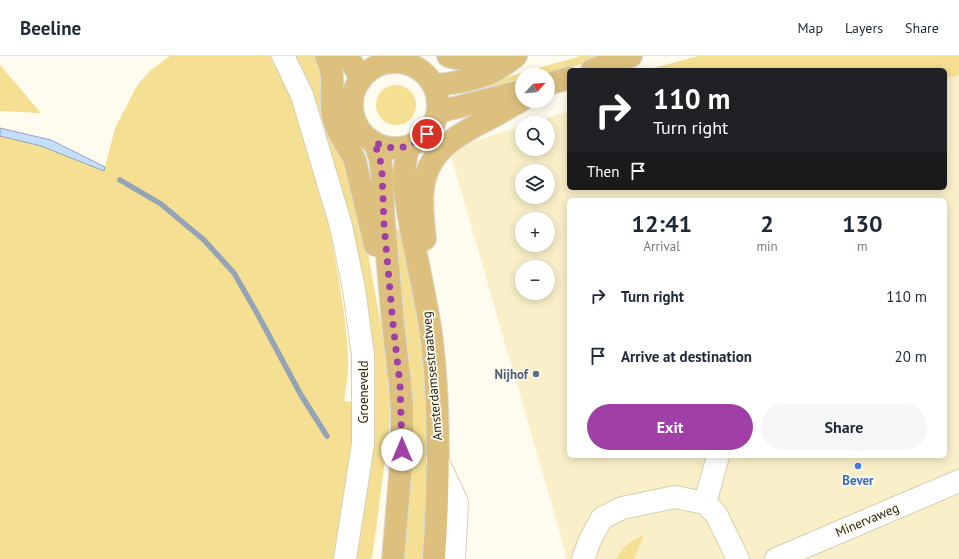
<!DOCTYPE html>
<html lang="en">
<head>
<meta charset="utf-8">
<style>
  :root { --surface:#fff; --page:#f6f6f7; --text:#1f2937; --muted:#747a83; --line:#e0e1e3; --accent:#a03fa6 }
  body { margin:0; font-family:"PT Sans",sans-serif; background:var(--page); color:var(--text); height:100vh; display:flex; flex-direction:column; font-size:15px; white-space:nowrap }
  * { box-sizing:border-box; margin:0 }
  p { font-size:13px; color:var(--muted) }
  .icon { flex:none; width:22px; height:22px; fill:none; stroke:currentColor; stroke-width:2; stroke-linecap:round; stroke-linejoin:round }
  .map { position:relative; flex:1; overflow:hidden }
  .drawer { position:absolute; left:567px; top:142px; width:380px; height:260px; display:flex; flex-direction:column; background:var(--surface); border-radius:6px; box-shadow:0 2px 10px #0003 }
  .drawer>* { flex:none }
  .banner { position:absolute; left:567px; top:12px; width:380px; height:122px; border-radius:6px; box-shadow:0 2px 10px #0003; background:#202124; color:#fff; overflow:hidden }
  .needle { width:26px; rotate:64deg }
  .fabs { position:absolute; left:515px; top:12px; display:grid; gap:8px }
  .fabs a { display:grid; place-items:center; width:40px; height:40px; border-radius:50%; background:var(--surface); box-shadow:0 2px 10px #0003; font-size:20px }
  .pin { position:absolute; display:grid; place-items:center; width:34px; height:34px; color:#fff; margin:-17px; border:2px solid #fff; border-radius:50%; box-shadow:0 1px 4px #0007 }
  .me { position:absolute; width:44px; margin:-22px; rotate:0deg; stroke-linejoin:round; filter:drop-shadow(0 0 3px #0008) }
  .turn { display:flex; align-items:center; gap:14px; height:84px; padding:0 20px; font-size:18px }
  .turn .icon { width:52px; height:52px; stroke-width:2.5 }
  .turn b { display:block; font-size:28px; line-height:34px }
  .then { display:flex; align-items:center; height:38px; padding:0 20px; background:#0003; gap:8px; font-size:15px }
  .eta { display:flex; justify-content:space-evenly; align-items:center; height:68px; text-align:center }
  .eta b { font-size:24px; font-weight:700; line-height:28px }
  .action { display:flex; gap:8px; margin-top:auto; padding:8px 20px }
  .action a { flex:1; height:46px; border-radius:24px; background:var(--accent); color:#fff; font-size:16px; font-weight:700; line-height:46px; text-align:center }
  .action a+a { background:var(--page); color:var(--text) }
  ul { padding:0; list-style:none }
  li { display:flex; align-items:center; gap:12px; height:60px; padding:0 20px }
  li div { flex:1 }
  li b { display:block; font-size:15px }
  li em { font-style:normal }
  header { display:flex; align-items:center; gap:24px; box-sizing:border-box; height:56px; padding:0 20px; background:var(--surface); border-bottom:1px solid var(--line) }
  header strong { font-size:19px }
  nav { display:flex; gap:22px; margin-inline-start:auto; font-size:14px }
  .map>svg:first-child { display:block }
  .built { fill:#f9efc9; fill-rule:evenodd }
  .green { fill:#f4df92 }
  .water { fill:#c5defd; stroke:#94a4b6 }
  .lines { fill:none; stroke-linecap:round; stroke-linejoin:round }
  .stream { stroke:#94a4b6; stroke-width:5.5 }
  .minor-casing { stroke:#d6cfb1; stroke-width:24 }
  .major-casing { stroke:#dbdbd9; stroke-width:24 }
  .minor { stroke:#fff; stroke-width:22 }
  .major { stroke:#ddc07e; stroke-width:22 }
  .route { stroke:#a03fa6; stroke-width:7; stroke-dasharray:0 12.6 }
  .service-dot { fill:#5c6f8a; stroke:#fffcef; stroke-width:1.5 }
  .shop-dot { fill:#3f7fe0; stroke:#fffcef; stroke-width:1.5 }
  .labels { text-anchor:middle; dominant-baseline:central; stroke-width:3.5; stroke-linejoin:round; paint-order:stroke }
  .service-label { font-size:13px; font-weight:bold; fill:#4e5e75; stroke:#fffcef; text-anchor:end }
  .street-label { font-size:13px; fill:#201d12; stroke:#fffcef }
  .shop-label { font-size:13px; font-weight:bold; fill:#366cbe; stroke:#fffcef }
</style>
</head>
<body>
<header>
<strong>Beeline</strong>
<nav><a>Map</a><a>Layers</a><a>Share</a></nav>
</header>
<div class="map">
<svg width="959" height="503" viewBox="0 0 959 503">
  <rect width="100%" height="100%" fill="#fffcef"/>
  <!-- built -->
  <path class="built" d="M 959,0 L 959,503 L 565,503 L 566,498 L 449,93 L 522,70 L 522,93 L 548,93 L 548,67 L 532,67 L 569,55 L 569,132 L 945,132 L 945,14 ZM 522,115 L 548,115 L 548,141 L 522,141 ZM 569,144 L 945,144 L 945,400 L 569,400 ZM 522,163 L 548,163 L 548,189 L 522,189 ZM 522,211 L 548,211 L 548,237 L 522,237 Z"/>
  <!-- green -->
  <path class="green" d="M 170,0 L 270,0 C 306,65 325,142 337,214 C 343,246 348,279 348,311 C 348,322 345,334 344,345 L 357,347 L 350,417 L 336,503 L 0,503 L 0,80 L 41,90 L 104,115 L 115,72 L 138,28 L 151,14 Z
    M 287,0 L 319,0 L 360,154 L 383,280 L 391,358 L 372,503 L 352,503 L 374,346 Z
    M 581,0 L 596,0 L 597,3 L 546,19 L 522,19 L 522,26 L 471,42 L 469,32 Z
    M 698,0 L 959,0 L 959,19 L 945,22 L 945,14 L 647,14 Z
    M 0,9 L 41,57 L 0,55 Z
    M376 49a20 20 0 1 1 40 0a20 20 0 1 1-40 0Z
    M 404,173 C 413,229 424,285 426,342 C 428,396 427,449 425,503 L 403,503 L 390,175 Z
    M 644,479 L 634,503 L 616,503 C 624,490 629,486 644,479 Z"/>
  <!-- water -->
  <path class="water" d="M 0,72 L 51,84 L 105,111 L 104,115 L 41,90 L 0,80 Z"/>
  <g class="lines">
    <!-- stream -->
    <path class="stream" d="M 120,124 L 161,148 L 204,184 L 234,217 L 258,259 L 301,339 L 327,380"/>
    <!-- minor casing -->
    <g class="minor-casing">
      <path id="minor" d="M 283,0 L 302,39 L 341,170 L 354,233 L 363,299 L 363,388 L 345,503
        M 718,400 L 705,447 L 716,458 L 738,503
        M 437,404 L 457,446 L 454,503
        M 583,503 L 590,484 L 602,462 L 622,452 L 675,441 L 705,447
        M 776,503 L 959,425"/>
    </g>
    <!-- major casing -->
    <g class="major-casing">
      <path id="major" d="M 326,0 C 338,23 328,41 334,64 C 338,80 349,90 355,105 L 375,189
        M 347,0 L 357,15 L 360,25
        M 448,0 C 464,5 477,5 493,0
        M352 49a43 43 0 1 1 86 0a43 43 0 1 1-86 0Z
        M 592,14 L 631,0
        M 548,28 L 569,22
        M 433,29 C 451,28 473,24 490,17 C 499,13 508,6 516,0
        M 438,56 L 522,35
        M 374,86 L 380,102 L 382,117 L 383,154 L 393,268 L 400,328 L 402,352 L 402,395 L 393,503
        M 409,91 C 399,118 408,156 413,184 C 419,212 425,241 430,270 C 441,345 439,427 434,503
        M 425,183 C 423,163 420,142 425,122 C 434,87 470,73 498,58 C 506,53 514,49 522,44"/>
    </g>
    <!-- minor -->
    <use href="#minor" class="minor"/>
    <!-- major -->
    <use href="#major" class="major"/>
  </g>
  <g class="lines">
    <!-- route -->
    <path class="route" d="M 402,394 L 400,328 L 393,268 L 384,168 L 382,117 L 380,102 L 374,86 C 395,96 409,93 427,78"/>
  </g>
  <!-- markers -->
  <circle class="service-dot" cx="536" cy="318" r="4"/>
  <circle class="shop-dot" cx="858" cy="410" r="4"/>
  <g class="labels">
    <!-- service labels -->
    <g class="service-label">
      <text x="528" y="318">Nijhof</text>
    </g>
    <!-- street labels -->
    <g class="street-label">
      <text transform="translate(432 320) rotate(-95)">Amsterdamsestraatweg</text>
      <text transform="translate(363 336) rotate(-90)">Groeneveld</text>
      <text transform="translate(867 464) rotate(-23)">Minervaweg</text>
    </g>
    <!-- shop labels -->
    <g class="shop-label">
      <text x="858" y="424">Bever</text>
    </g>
  </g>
</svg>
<div class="fabs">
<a><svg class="needle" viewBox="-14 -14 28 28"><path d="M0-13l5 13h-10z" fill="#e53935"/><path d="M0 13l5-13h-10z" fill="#747a83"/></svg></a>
<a><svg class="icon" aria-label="search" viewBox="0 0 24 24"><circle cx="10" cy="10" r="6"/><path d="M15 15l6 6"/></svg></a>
<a><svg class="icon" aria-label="layers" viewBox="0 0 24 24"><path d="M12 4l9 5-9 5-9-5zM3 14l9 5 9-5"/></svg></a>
<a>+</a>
<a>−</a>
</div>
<div class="pin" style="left:427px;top:78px;background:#d93025"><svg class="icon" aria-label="arrive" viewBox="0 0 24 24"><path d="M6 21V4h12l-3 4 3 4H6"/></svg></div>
<svg class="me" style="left:402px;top:394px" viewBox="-20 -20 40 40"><circle r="19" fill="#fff"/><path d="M0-13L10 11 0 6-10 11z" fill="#a03fa6"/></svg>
<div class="banner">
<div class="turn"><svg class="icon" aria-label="right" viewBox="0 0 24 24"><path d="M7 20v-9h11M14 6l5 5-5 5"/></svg><div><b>110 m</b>Turn right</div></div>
<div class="then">Then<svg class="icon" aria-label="arrive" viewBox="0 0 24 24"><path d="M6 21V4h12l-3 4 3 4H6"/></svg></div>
</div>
<section class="drawer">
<div class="eta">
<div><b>12:41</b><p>Arrival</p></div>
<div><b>2</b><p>min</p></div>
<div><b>130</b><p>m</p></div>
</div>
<ul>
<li><svg class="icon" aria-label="right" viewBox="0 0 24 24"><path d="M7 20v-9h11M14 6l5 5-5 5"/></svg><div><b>Turn right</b></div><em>110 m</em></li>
<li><svg class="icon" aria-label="arrive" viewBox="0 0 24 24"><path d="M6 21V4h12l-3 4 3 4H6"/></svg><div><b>Arrive at destination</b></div><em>20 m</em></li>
</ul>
<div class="action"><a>Exit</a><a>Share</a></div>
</section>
</div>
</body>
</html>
